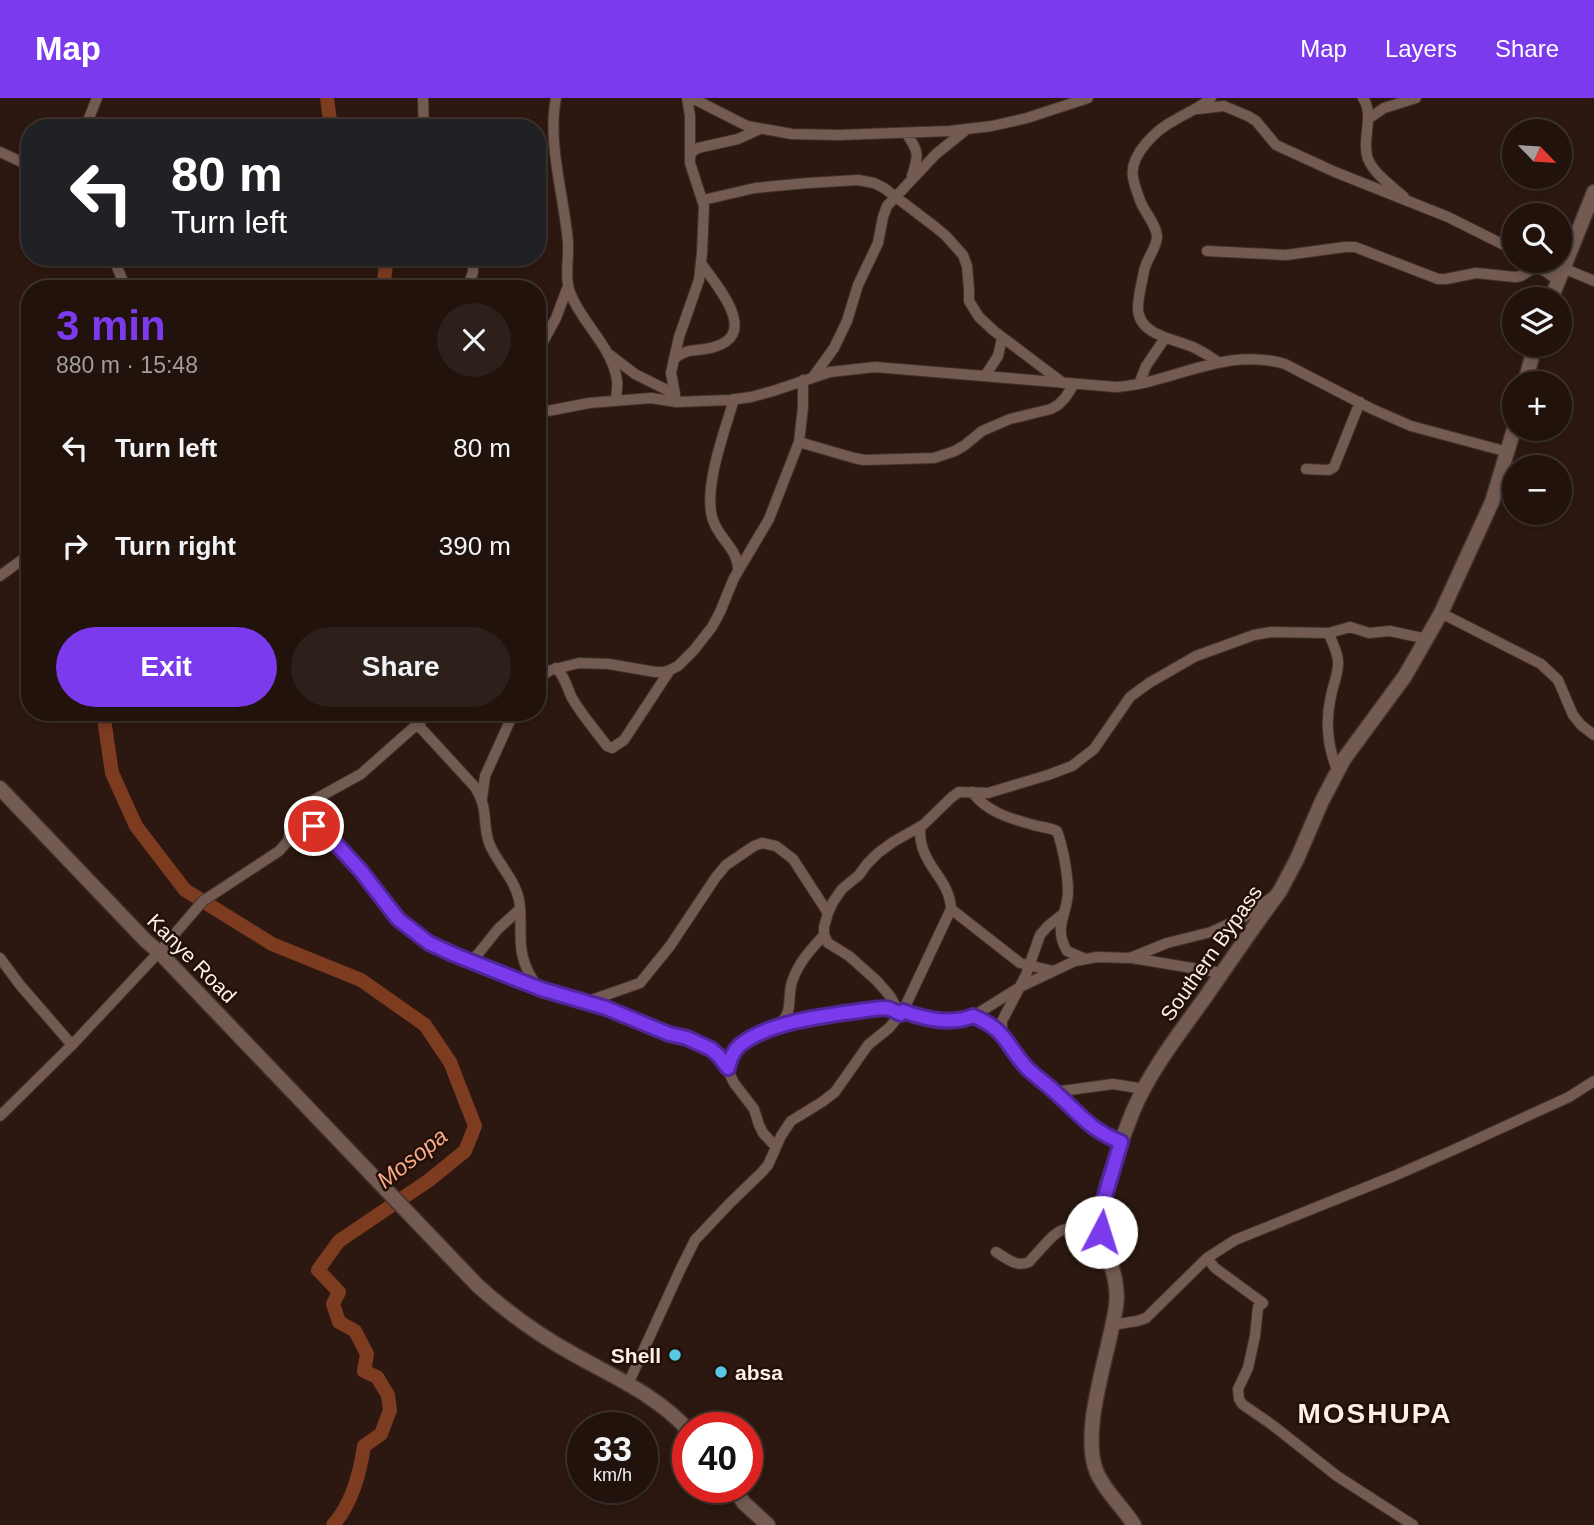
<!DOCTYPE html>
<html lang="en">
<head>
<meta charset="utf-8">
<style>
  :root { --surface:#21120c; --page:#2d201a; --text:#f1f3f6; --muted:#a29e9d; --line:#3e322d; --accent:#7c3aed }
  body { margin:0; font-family:Helvetica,sans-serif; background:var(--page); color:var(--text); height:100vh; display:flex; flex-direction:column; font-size:26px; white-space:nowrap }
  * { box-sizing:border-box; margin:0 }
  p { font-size:23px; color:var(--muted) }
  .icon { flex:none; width:38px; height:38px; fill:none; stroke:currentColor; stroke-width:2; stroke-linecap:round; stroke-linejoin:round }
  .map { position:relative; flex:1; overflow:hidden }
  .details { position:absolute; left:21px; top:182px; width:525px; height:441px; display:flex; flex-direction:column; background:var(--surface); border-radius:28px; box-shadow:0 4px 10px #0003,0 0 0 2px var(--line) }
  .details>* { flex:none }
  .banner { position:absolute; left:21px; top:21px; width:525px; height:147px; border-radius:28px; box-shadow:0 4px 10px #0003,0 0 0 2px var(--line); background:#202124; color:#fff; overflow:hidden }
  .needle { width:46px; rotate:115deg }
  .tools { position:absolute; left:1502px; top:21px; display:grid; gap:14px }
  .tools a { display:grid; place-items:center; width:70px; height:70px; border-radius:50%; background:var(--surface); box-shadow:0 4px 10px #0003,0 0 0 2px var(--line); font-size:35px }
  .speed { position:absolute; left:567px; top:1314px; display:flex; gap:14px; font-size:35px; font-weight:700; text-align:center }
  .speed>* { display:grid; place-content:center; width:91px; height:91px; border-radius:50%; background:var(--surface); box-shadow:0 4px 10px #0003,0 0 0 2px var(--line); line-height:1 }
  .speed small { font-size:18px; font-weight:400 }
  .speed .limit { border:10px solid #d22; background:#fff; color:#111 }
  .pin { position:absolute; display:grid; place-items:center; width:60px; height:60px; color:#fff; margin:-30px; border:4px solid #fff; border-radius:50%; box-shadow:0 2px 7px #0007 }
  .me { position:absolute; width:77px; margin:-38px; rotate:5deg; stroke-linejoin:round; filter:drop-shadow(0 0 5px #0008) }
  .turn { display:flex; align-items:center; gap:24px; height:147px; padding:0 35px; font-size:32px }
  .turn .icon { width:91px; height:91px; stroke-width:2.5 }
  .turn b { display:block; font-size:49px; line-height:60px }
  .round { display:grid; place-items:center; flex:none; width:74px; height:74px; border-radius:37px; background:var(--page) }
  .overview { display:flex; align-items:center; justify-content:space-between; height:119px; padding:0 35px }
  h1 { font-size:42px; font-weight:600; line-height:52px; color:var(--accent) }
  .primary-button { display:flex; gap:14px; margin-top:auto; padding:14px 35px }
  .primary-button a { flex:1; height:80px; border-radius:42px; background:var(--accent); color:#fff; font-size:28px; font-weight:600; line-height:80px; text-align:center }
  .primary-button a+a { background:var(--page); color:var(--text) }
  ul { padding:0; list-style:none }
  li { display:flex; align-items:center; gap:21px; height:98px; padding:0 35px }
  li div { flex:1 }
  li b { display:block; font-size:26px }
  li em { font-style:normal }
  header { display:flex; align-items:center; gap:42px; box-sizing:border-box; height:98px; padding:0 35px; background:var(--accent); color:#fff }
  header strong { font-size:33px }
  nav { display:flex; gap:38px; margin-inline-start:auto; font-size:24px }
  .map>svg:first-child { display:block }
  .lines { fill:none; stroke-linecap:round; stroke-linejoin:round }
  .river { stroke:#7d3b20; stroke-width:14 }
  .street-casing { stroke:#42332f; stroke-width:12 }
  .secondary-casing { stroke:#42332f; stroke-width:17 }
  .street { stroke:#735b52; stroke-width:10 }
  .secondary { stroke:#735b52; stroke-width:14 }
  .route-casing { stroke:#51269a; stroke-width:18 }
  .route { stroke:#7c3aed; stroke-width:12 }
  .poi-dot { fill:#59c8e5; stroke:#220f08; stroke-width:2.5 }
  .labels { text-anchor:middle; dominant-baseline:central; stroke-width:5; stroke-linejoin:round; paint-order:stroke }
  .street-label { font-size:21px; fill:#feefe9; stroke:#220f08 }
  .poi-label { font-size:21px; font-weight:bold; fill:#feefe9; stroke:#220f08; text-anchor:end }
  .water-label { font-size:23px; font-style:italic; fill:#faaa8c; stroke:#220f08 }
  .district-label { font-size:28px; font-weight:bold; letter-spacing:2px; fill:#feefe9; stroke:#220f08 }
</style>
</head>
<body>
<header>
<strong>Map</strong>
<nav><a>Map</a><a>Layers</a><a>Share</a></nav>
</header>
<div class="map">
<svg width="1594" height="1427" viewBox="0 0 1594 1427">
  <rect width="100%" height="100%" fill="#2c1810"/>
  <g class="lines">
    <!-- river -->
    <path class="river" d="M 327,0 L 331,30
      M 383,191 L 387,159
      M 103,614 L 112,675 L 136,728 L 185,792 L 272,846 L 361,882 L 425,927 L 450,964 L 475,1028 L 465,1053 L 428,1083 L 339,1143 L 318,1172 L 339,1194 L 333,1206 L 339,1224 L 355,1233 L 367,1256 L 364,1273 L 377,1279 L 388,1297 L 390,1312 L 381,1336 L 364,1348 C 360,1375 352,1406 333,1427"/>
    <!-- street casing -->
    <g class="street-casing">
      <path id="street" d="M 423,0 L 424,30
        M 556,0 C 547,45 564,98 568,144 C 569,161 564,181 571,197 C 583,226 612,249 617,282 C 618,288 616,296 616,303
        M 692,0 L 747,28 L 792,36 L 839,37 L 950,33 L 992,28 L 1027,20 L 1088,0
        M 1211,0 C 1200,10 1188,14 1175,22 C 1157,31 1129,57 1133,79 C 1134,87 1138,97 1141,105 C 1146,116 1156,126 1157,138 C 1158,147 1146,162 1144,173 C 1142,185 1138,198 1138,210 C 1138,238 1176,241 1195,250 C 1203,254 1211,259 1218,264
        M 1363,0 C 1375,17 1361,42 1368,61 C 1374,76 1392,88 1404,99
        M 1198,11 L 1224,8 L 1248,18 L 1256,23 L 1276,47 L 1335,74 L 1448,119 L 1514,152
        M 1368,21 L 1384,10 L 1416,0
        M 87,30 L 87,25 L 97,0
        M 906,35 C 919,53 919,57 912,78
        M 0,54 L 30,68
        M 690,58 L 693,53 L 698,50 L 738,41 L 760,31
        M 703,102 L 755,90 L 808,85 L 858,82 L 874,85 L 884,90 L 934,128 L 946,138 L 963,157 L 967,168 L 969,191 L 969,203 L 979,219 L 994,233 L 1063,285
        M 1207,153 L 1286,157 L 1345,149 L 1355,149 L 1438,181 L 1446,181 L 1476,175 L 1515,179 L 1521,178 L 1537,168
        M 113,159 L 126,191
        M 1530,163 L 1558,182
        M 1563,170 L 1594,183
        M 467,191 L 473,174 L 473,159
        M 537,255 L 556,220 L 568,188
        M 610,257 L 635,276 L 675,296 L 675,299
        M 674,261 C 688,249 698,254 714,249 C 761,236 715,186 701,165
        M 985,278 L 998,258 L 1002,240
        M 813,279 L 834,250 L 847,223 L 858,187 L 878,145 L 883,119 L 887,108 L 936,56 L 967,31
        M 1139,286 L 1146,268 L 1165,240
        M 675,296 L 671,275 L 674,261 L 679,239 L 699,182 L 702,155 L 704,108 L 690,65 L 690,18 L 687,0
        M 734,301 C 725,333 704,386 712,419 C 717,440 739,451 738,472
        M 537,315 L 589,305 L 651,300 L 676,304 L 730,302 L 751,299 L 773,293 L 830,274 L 875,269 L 1116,289 C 1174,285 1225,248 1285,266 L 1372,311 L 1411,328 L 1508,354
        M 799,344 L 854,360 L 864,362 L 934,360 L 955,353 L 965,347 L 982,333 L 1010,321 L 1051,311 L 1058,307 L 1065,300 L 1074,286
        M 1306,371 L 1329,372 L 1334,369 L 1360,304
        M 0,478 L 30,456
        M 1441,515 L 1541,566 L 1558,582 L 1573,617 L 1581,627 L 1594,637
        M 1329,535 C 1332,545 1339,556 1338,566 C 1338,577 1333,587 1331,598 C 1325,623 1328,649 1337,672
        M 556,570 C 566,580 566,588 572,600 C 582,617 595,632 607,648 L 612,650 L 624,642 L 670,572
        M 537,580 L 551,572 L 579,565 L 609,566 L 655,574 L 664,574 L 670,572 L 678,568 L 694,552 L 712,529 L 720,514 L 734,480 L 769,421 L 799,344 L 803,309 L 803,282
        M 418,627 L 475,689 C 489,711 482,724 489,745 C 497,765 515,781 519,802 C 523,823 517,846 525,866 C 528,875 533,882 538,890
        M 972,694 C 986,713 1008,720 1030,726 C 1039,729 1048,729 1057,733 C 1063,749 1068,777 1068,794 C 1067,818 1053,829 1067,853 L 1083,860
        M 482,700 L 485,678 L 514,614
        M 292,724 L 309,729 L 317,728 L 328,737 L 361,773 L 398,821 L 429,845 L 455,857 L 531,888 L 606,910 L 660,933 L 687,940 L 711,951 L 724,964 L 734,985 L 754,1011 L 759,1027 L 763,1035 L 776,1049
        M 1272,799 L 1246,818 L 1211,834 L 1167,845 L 1135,858 L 1128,860 L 1097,859 L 1075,863 L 1020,889 L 975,917 L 962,922 L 934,921 L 903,913 L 895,907 L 890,898 L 877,883 L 849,858 L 828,845 L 824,837 L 824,829 L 828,815 L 833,804 L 842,791 L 859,777 L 867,766 L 878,755 L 893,744 L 923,727 L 952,699 L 959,694 L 988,695 L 1048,677 L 1072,668 L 1094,651 L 1130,599 L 1149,585 L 1196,558 L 1254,537 L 1271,534 L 1329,535 L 1350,529 L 1369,535 L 1390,533 L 1427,541
        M 951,811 L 1020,865 L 1053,873
        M 0,860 L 20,887 L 72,947
        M 1132,860 L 1222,875
        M 470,863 L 478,856 L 498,831 L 520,811
        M 586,904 L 640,885 L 670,848 L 716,779 L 726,767 L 754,748 L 762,745 L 776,748 L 793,761 L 828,815
        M 973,918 L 997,931 L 1029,971 L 1053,992 L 1062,993 L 1113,986 L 1144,991
        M 778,928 L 815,919 L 883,910 L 890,911 L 900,916
        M 1002,936 L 1002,923 L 1026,877 L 1040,837 L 1048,828 L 1063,816
        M 728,970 C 735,937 762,941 783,922 C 793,913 787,893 793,881 C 799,864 812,850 824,837
        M 1053,992 L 1093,1030 L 1107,1038 L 1121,1043
        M 0,1018 L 72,947 L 159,854 L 203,803 L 279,753 L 288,743 L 292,724 L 314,702 L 361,676 L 431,614
        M 996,1154 C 1006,1160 1017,1170 1029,1164 C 1066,1123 1063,1120 1107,1156
        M 1207,1160 L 1215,1170 L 1263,1205 L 1258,1209 L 1255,1238 L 1248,1270 L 1238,1291 L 1239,1301 L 1242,1306 L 1271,1326 L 1337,1378 L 1413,1427
        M 1112,1227 L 1137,1223 L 1146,1220 L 1207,1160 L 1235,1142 L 1394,1078 L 1451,1053 L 1569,999 L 1594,983
        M 628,1286 L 681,1170 L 695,1142 L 730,1105 L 762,1074 L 768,1067 L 781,1038 L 791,1023 L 822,1004 L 835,994 L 868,947 L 889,930 L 903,913 L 951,811 C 950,785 930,773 923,751 C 920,744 920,737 920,729"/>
    </g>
    <!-- secondary casing -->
    <g class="secondary-casing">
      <path id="secondary" d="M 1551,201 L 1594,94
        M 1525,285 L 1535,247
        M 0,690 L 146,843 L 159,854 L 478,1188 C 508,1215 540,1238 575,1257 C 614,1279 658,1298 688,1332
        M 733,1390 L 744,1405 L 768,1427
        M 1134,1427 C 1123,1409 1106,1395 1097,1375 C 1079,1334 1110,1253 1116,1208 C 1121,1174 1097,1144 1102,1109 C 1104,1094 1110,1078 1115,1063 C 1120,1047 1126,1030 1133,1013 C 1150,973 1178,937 1204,901 C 1229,865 1254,828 1280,793 L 1297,761 L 1322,703 L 1344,661 L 1405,578 L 1441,515 L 1492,404 L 1514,331"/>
    </g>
    <!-- street -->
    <use href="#street" class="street"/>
    <!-- secondary -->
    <use href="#secondary" class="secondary"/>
  </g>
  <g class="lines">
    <!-- route casing -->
    <g class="route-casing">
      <path id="route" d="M 314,728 L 320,730 L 328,737 L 361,773 L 398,821 L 429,845 L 455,857 L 541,891 L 606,910 L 669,936 L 687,940 L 711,951 L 719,958 L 728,970 C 730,961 733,953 740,947 C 769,924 823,918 859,913 C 867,912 877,910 886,910 C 891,911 896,914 901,916 L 903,913 C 924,921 952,927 973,918 C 1007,932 1005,946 1027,970 C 1036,979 1047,986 1056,995 C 1080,1016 1090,1032 1121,1044 L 1102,1108 L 1101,1134"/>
    </g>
    <!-- route -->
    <use href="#route" class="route"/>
  </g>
  <!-- markers -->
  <g class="poi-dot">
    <circle cx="675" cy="1257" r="7"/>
    <circle cx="721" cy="1274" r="7"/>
  </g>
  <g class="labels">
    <!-- street labels -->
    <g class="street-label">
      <text transform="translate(1211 855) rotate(-55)">Southern Bypass</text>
      <text transform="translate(192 860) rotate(45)">Kanye Road</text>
    </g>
    <!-- poi labels -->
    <g class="poi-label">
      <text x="661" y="1257">Shell</text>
      <text x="735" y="1274" text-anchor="start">absa</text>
    </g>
    <!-- water labels -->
    <g class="water-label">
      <text transform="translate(412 1060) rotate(-38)">Mosopa</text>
    </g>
    <!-- district labels -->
    <g class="district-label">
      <text x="1375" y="1315">MOSHUPA</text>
    </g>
  </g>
</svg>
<div class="tools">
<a><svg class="needle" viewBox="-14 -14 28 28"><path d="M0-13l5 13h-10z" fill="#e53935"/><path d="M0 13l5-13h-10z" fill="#a29e9d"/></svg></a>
<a><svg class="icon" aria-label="search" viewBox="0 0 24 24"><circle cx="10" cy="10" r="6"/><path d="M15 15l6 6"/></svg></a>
<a><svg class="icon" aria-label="layers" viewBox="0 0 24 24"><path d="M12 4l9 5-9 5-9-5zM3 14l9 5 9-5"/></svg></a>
<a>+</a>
<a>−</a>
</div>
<div class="speed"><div>33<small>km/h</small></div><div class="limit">40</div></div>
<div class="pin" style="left:314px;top:728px;background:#d93025"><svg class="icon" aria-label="arrive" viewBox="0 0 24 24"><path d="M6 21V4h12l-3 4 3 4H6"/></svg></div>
<svg class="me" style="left:1101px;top:1134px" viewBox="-20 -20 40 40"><circle r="19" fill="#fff"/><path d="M0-13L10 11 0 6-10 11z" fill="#7c3aed"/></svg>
<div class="banner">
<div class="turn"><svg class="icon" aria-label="left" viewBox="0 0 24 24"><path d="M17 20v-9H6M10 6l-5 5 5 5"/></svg><div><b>80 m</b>Turn left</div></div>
</div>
<section class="details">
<div class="overview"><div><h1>3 min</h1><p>880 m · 15:48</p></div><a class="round"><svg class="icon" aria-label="close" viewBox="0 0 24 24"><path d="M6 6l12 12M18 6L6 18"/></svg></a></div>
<ul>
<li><svg class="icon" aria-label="left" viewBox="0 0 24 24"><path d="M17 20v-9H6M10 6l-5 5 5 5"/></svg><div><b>Turn left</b></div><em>80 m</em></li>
<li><svg class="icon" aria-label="right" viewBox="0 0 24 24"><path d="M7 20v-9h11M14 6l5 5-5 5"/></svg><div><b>Turn right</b></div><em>390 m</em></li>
</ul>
<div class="primary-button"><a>Exit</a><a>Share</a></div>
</section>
</div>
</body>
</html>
